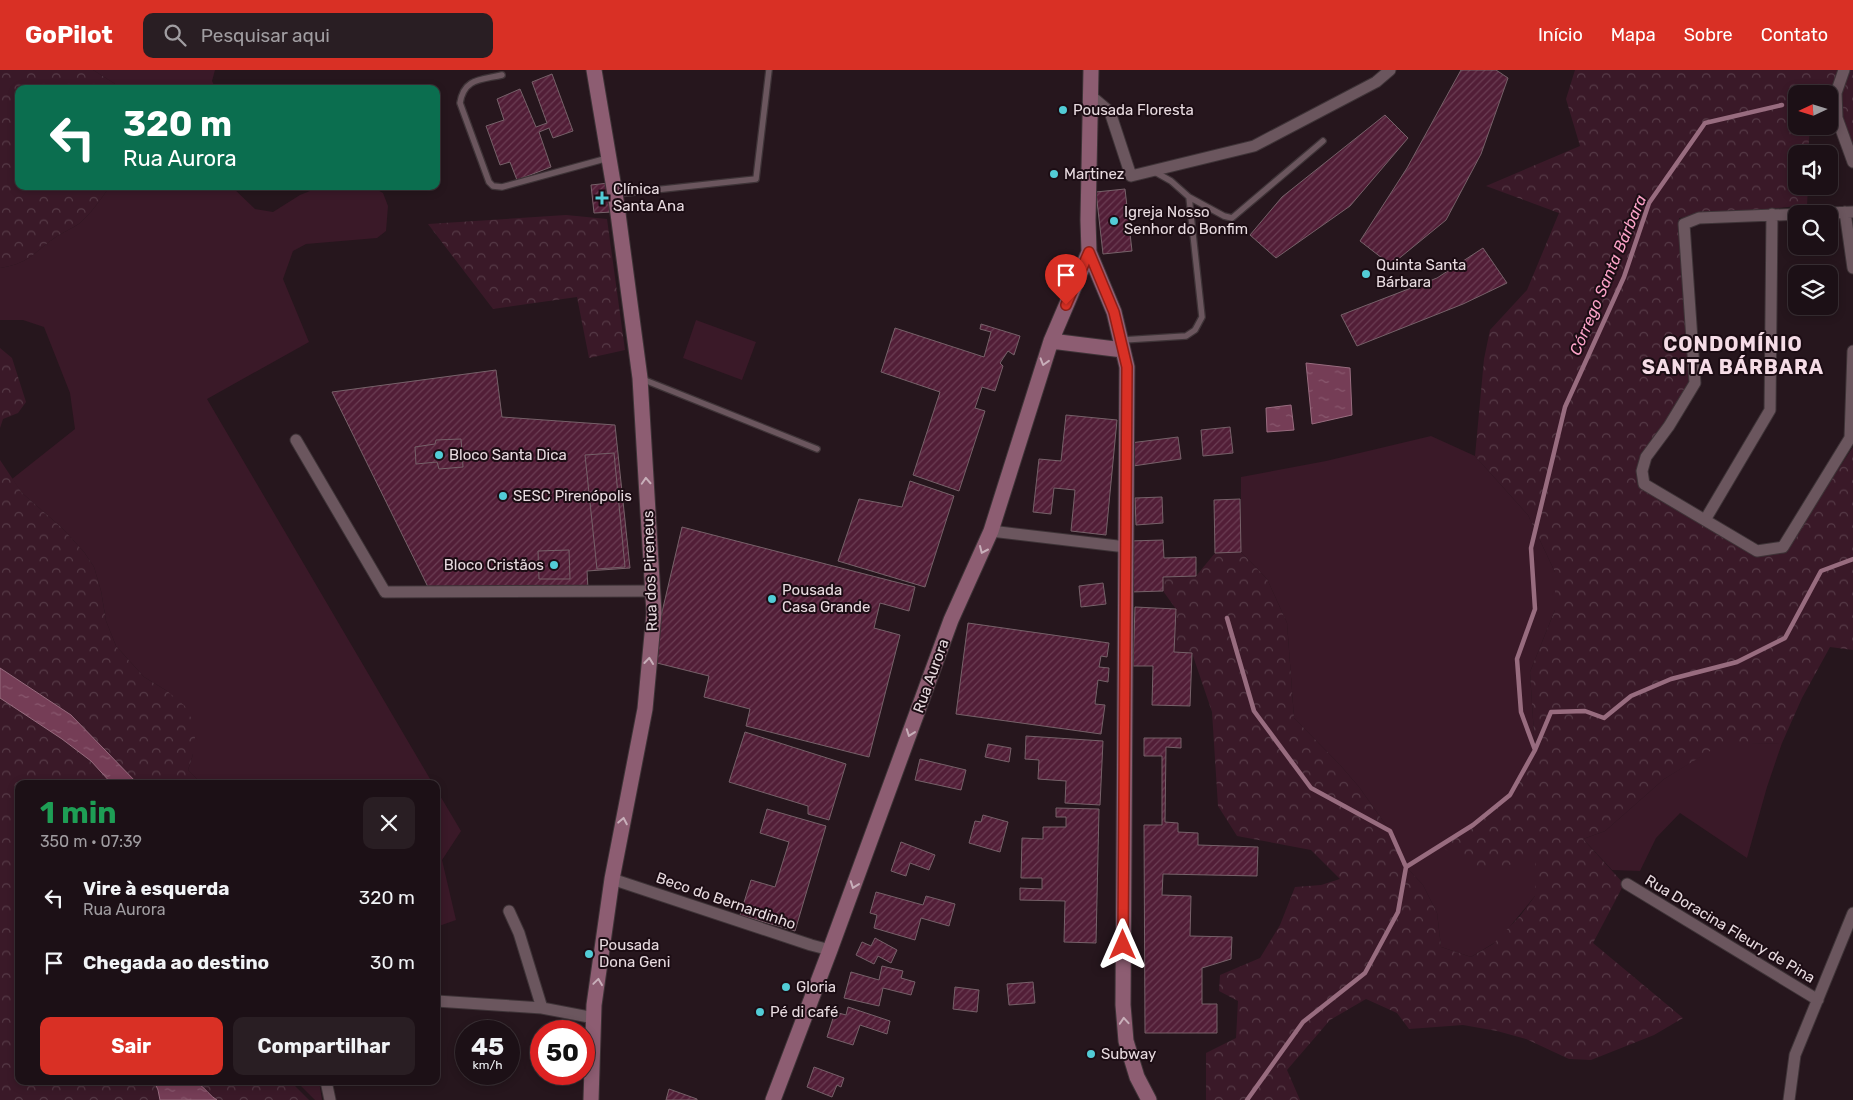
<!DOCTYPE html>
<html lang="pt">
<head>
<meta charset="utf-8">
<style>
  :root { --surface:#1c1016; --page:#291e23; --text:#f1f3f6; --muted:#a09da1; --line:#3a3035; --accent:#d93025 }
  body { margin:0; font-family:Rubik,sans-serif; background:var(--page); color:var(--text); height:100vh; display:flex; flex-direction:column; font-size:19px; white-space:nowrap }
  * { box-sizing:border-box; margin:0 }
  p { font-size:16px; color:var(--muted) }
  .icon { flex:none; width:28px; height:28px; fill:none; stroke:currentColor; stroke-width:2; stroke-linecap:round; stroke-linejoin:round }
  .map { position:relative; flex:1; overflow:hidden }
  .panel { position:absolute; left:15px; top:710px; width:425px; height:305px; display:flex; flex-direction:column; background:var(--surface); border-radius:10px; box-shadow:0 2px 8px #0003,0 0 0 1px var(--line) }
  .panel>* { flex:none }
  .top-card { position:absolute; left:15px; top:15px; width:425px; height:105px; border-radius:10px; box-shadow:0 2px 8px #0003,0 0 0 1px var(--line); background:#0b6e4f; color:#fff; overflow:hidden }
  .needle { width:32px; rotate:266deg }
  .controls { position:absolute; left:1788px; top:15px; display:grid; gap:10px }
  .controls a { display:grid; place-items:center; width:50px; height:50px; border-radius:10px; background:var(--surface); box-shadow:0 2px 8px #0003,0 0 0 1px var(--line); font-size:25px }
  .speed { position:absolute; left:455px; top:950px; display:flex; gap:10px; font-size:25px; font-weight:700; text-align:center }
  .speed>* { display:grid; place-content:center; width:65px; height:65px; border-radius:50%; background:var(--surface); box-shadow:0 2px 8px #0003,0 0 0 1px var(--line); line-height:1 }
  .speed small { font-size:12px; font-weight:400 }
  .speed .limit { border:8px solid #d22; background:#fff; color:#111 }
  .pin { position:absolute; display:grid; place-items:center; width:42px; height:42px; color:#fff; margin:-51px -21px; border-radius:50% 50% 50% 0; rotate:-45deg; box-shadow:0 0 5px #0007 }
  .pin .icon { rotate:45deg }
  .me { position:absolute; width:55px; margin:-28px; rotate:0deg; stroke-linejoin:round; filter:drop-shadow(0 0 4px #0008) }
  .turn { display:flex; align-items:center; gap:18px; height:105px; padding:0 25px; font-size:22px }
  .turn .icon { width:65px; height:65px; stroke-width:2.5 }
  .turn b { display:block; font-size:35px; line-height:42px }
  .round { display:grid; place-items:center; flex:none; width:52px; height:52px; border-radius:10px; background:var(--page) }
  .overview { display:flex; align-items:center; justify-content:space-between; height:85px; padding:0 25px }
  h1 { font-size:30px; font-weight:700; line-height:38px; color:#1e9e55 }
  .button { display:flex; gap:10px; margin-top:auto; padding:10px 25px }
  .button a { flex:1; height:58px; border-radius:10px; background:var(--accent); color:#fff; font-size:20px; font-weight:700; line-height:58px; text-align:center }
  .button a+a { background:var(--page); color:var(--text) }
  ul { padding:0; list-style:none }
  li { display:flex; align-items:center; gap:15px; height:65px; padding:0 25px }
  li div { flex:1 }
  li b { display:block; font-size:19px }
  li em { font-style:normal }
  header { display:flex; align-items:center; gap:30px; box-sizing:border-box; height:70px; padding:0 25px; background:var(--accent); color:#fff }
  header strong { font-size:24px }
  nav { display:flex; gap:28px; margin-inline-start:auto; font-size:18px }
  .search { width:350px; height:45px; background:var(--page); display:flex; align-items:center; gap:12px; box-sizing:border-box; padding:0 18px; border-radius:10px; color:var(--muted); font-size:19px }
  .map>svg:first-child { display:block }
  .grass { fill:#3a1928 }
  .forest { fill:url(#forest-crowns) }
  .water { fill:url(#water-ripples); stroke:#986c7f }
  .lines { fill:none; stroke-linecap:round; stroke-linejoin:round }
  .stream { stroke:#986c7f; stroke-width:4.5 }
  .building { fill:url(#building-hatch); stroke:#766169 }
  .lane-casing { stroke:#3e3337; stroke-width:8 }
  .street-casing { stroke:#3e3337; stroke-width:13 }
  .secondary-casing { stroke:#3e3337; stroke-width:17 }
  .lane { stroke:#6b565e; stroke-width:5.5 }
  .street { stroke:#6b565e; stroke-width:11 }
  .secondary { stroke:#8d5d72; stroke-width:15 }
  .oneway { stroke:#c8afba }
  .route-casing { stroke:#8d1f18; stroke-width:12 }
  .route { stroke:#d93025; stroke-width:9 }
  .poi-dot { fill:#52ccd6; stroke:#1c0d14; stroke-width:2 }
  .labels { text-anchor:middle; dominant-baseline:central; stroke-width:4; stroke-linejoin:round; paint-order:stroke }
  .poi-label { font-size:15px; fill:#e8dbe0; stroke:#1c0d14; text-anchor:start }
  .street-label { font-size:15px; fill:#e8dbe0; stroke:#1c0d14 }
  .water-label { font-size:16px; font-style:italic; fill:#fca3c8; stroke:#1c0d14 }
  .district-label { font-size:20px; font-weight:bold; letter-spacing:1px; fill:#f5dce6; stroke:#1c0d14 }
</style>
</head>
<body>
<header>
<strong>GoPilot</strong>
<div class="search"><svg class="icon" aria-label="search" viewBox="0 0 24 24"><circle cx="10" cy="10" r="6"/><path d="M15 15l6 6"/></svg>Pesquisar aqui</div>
<nav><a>Início</a><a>Mapa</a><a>Sobre</a><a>Contato</a></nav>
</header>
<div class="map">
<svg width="1853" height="1030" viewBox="0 0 1853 1030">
  <defs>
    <pattern id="forest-crowns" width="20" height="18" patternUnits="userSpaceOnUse" patternTransform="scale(1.25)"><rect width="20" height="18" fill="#3a1928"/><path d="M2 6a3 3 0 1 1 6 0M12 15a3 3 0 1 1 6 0" fill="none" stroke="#563a47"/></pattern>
    <pattern id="water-ripples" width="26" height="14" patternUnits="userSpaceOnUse" patternTransform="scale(1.25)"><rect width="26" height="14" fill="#753d56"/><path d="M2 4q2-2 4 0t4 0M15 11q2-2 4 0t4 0" fill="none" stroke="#89586e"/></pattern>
    <pattern id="building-hatch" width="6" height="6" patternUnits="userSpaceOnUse" patternTransform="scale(1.25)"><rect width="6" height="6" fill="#521e37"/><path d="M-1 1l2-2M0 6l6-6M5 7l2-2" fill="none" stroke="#6b3e54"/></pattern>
  </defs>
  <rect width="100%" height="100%" fill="#26161d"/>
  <!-- grass -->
  <path class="grass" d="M 93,0 L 215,0 L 212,11 L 216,19 L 123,19 Z
    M 110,116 L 231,116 L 255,139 L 273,142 L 300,125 L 315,119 L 328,116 L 370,116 L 383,123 L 388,136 L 386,161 L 377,168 L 306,174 L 293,181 L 283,209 L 309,272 L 207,329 L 433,714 L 202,714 L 188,700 L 193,684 L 167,621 L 144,607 L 116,576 L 106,551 L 101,521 L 94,497 L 84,482 L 62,458 L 22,423 L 12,409 L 75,359 L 70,323 L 44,257 L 23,250 L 0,250 L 0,198 C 29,193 31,185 53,169 C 62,162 72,159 80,153 C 92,142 101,129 110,116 Z
    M 696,250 L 756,272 L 742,310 L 683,288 Z
    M 1431,366 L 1475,386 L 1528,445 L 1555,502 L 1555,540 L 1530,602 L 1535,680 L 1510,725 L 1473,755 L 1441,776 L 1535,786 L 1535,826 L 1499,870 L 1471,887 L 1441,877 L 1437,843 L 1423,815 L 1406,797 L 1390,761 L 1359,717 L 1340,695 L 1294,648 L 1287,553 L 1267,509 L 1241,482 L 1241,407 L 1326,391 Z
    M 1782,673 L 1767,717 L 1747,788 L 1680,743 L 1656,768 L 1640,801 L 1612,800 L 1583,769 L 1605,761 L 1664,709 L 1720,674 Z
    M 436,719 L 461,761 L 442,790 L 456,850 L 436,857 Z
    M 296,1011 L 319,1011 L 322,1030 L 315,1030 Z"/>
  <!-- forest -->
  <path class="forest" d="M 0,0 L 93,0 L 123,19 L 19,19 L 19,116 L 110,116 C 101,129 92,142 80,153 C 72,159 62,162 53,169 C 31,185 29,193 0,198 Z
    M 1575,0 L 1853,0 L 1853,98 L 1835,48 L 1833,23 L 1829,25 L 1829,24 L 1796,24 L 1796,56 L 1810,56 L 1808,84 L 1796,84 L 1796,116 L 1808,116 L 1807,135 L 1679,148 L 1693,310 L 1664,357 L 1641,414 L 1755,484 L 1786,478 L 1853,377 L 1853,580 L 1830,577 L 1802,628 L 1782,673 L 1720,675 L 1664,709 L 1605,761 L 1583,769 L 1624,814 L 1593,873 L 1683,948 L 1654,965 L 1591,990 L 1569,989 L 1526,969 L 1497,961 L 1463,955 L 1409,959 L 1397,943 L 1366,929 L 1330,950 L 1287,1000 L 1300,1030 L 1206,1030 L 1206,983 L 1236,968 L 1238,931 L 1219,921 L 1220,905 L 1260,888 L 1280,855 L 1295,817 L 1321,815 L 1340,809 L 1311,780 L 1237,766 L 1218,736 L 1212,642 L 1192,583 L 1174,582 L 1176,539 L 1163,521 L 1163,507 L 1196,506 L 1215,483 L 1241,482 L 1267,509 L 1287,553 L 1294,648 L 1340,695 L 1359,717 L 1390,761 L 1406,797 L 1423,815 L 1437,843 L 1441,877 L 1471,887 L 1493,874 L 1520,846 L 1535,826 L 1535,787 L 1484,803 L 1440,776 L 1473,755 L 1510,725 L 1535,680 L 1530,602 L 1555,540 L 1555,502 L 1528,445 L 1475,386 L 1484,289 L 1490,260 L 1527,220 L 1559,143 L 1486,116 L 1580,76 L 1566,29 Z
    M 566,145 L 607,149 L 625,280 L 589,288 L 577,227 L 493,239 L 428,154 Z
    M 0,278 L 12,288 L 26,332 L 18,343 L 3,349 L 0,358 Z
    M 0,390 L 22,423 L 62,458 L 84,482 L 94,497 L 101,521 L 106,551 L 116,576 L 144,607 L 167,621 L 185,636 L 196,658 L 193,684 L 188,700 L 202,714 L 138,714 L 71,645 L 0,598 Z
    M 0,628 L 62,669 L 91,691 L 112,714 L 19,714 L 19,1011 L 154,1011 L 158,1020 L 160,1030 L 0,1030 Z
    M 196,1011 L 290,1011 L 309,1030 L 217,1030 L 212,1027 Z"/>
  <!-- water -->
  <path class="water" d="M 1306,293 L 1350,298 L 1352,345 L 1312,354 Z
    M 1291,335 L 1294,360 L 1267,362 L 1266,338 Z
    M 0,598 L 71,645 L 138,714 L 112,714 L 91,691 L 62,669 L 0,628 Z
    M 154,1011 C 165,1011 190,1008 199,1014 C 206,1019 210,1026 217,1030 L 160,1030 L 158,1020 Z"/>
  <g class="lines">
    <!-- stream -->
    <path class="stream" d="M 1227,548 L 1254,641 L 1311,718 L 1390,761 L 1406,797
      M 1535,680 L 1521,642 L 1517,589 L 1535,539 L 1531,478 L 1565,337 L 1624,207 L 1649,133 L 1705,53 L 1782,35
      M 1247,1030 L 1303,952 L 1365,903 L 1398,842 L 1406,797 L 1473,755 L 1510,725 L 1535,680 L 1551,642 L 1585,641 L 1604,648 L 1631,626 L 1671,609 L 1737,592 L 1785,568 L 1821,501 L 1853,489"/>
  </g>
  <!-- building -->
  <path class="building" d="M 1461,0 L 1496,0 L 1508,8 L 1481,84 L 1446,150 L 1391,195 L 1360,171 L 1407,98 Z
    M 552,4 L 573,61 L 553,68 L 549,58 L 539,62 L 551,97 L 517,110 L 510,92 L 500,95 L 486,56 L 504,50 L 497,29 L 520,19 L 536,57 L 547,53 L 532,12 Z
    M 1385,45 L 1408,68 L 1350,136 L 1276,188 L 1250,165 L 1282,127 Z
    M 609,113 L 612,142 L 594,143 L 591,115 Z
    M 1125,119 L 1132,181 L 1103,184 L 1096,122 Z
    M 1483,178 L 1507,213 L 1463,234 L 1357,276 L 1341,245 L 1437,208 Z
    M 981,254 L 1020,266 L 1014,285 L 1008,281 L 1000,293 L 1003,296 L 995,321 L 982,317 L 975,338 L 985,341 L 959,421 L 913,405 L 940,322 L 881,302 L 895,258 L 984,287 L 991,262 L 980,259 Z
    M 496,300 L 502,347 L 615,355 L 630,498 L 587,501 L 588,519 L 428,517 L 332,322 Z
    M 1066,345 L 1117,350 L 1106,465 L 1071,461 L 1075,420 L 1054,418 L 1051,444 L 1033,442 L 1039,389 L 1061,391 Z
    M 1230,357 L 1233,383 L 1203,386 L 1201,360 Z
    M 1178,367 L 1181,389 L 1133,396 L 1130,373 Z
    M 461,369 L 463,397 L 439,399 L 437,392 L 416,394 L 415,377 L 435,374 L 436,370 Z
    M 614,383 L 625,497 L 597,499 L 585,385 Z
    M 910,411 L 954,426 L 925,517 L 838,491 L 859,429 L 902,437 Z
    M 1162,427 L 1163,453 L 1136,455 L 1135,428 Z
    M 1240,429 L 1241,482 L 1215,483 L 1214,430 Z
    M 682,457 L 915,517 L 909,541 L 880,533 L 874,558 L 900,565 L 869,687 L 746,656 L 750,639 L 704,627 L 709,606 L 657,593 L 659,555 Z
    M 1163,470 L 1164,488 L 1196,487 L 1196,506 L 1163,507 L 1163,521 L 1131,522 L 1129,471 Z
    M 569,480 L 570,509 L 539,509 L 538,481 Z
    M 1103,513 L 1106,534 L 1081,537 L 1079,516 Z
    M 1135,537 L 1176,539 L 1174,582 L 1192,583 L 1190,636 L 1152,635 L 1153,596 L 1133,596 Z
    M 968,553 L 1109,573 L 1107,587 L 1101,586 L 1099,597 L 1109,598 L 1108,612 L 1098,610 L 1095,634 L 1105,635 L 1101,664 L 956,644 Z
    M 745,662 L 846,694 L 829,750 L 808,744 L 808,736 L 729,712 Z
    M 1026,666 L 1103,671 L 1100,735 L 1065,733 L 1066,711 L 1038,709 L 1039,690 L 1025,689 Z
    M 1144,668 L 1181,668 L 1181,678 L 1166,677 L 1165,752 L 1178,753 L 1178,762 L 1198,763 L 1198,775 L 1258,777 L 1257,806 L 1163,804 L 1162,825 L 1191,826 L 1190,866 L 1232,867 L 1231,889 L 1202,898 L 1202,934 L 1217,934 L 1217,963 L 1145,963 L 1144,755 L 1162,755 L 1162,686 L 1144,686 Z
    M 988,674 L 1011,678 L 1009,692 L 985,687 Z
    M 920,689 L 966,700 L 961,720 L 915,710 Z
    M 1056,738 L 1099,739 L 1096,873 L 1064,872 L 1065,831 L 1020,830 L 1020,818 L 1042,819 L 1042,808 L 1021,808 L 1022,768 L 1043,769 L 1043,757 L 1066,757 L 1066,747 L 1056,747 Z
    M 767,739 L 826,756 L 795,861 L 740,845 L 751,810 L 775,817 L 789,772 L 760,763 Z
    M 983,745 L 1008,752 L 1000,782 L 969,773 L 975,751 L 981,752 Z
    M 901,772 L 935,785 L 929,800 L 910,793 L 906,806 L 891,801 Z
    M 876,822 L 923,835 L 926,826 L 955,834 L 949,856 L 921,848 L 915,870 L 874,858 L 877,845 L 870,843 Z
    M 875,868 L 897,880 L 891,893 L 878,886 L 874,894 L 856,885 L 862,872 L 871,876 Z
    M 882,896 L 903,901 L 901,908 L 915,912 L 911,925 L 883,918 L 879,936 L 844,928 L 851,902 L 879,910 Z
    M 1033,912 L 1035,933 L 1009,935 L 1007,914 Z
    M 955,917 L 979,920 L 977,942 L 953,939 Z
    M 848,937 L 890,951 L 887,964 L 860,955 L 853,975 L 827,967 L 835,942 L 846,945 Z
    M 814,997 L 844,1008 L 841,1017 L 837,1015 L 832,1027 L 807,1017 Z
    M 669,1019 L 697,1029 L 697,1030 L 666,1030 Z"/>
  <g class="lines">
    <!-- lane casing -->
    <g class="lane-casing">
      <path id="lane" d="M 502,5 C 481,10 464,8 460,33 L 489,112 L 493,116 L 502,117 L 608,88
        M 617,124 L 756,109 L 769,0
        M 1189,127 L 1224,146 L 1232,148 L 1323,71
        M 1123,270 L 1186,266 L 1195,260 L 1202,247 L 1189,127 L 1171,111 L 1155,102
        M 642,309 L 817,379"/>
    </g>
    <!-- street casing -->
    <g class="street-casing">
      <path id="street" d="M 1844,0 L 1836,23 L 1837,48 L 1853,92
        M 1091,26 L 1110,42 L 1131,106 L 1254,76 L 1376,12 L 1390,0
        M 1845,142 L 1853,198
        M 1853,142 L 1699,148 L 1684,154 L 1695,313 L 1669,356 L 1646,387 L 1642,401 L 1644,414 L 1757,481 L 1783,477 L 1850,368 L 1853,281
        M 296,370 L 385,522 L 653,521
        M 1705,450 L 1770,340 L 1772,144
        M 991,461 L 1126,477
        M 612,809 L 811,875 L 830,880
        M 1627,814 L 1818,930
        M 509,841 L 519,863 L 542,938
        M 436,931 L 542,938 L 594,948
        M 326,1011 L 330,1030
        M 1789,1030 L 1795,985 L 1853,843"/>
    </g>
    <!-- secondary casing -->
    <g class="secondary-casing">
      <path id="secondary" d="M 1091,0 L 1088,150 L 1089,182 L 1114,242 L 1127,297 L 1123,935 L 1126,971 L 1137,1007 L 1149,1030
        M 1051,271 L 1123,280
        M 591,1030 L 594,935 L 612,809 L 645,639 L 654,543 L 640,308 L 617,136 L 594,0
        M 773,1030 L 830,880 L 951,550 L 991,461 L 1051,271 L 1089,182"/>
    </g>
    <!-- lane -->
    <use href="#lane" class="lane"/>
    <!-- street -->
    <use href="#street" class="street"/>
    <!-- secondary -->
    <use href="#secondary" class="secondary"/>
  </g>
  <!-- one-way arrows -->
  <defs><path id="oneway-chevron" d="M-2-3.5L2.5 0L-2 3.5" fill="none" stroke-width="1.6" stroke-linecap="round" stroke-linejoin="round" transform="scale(1.25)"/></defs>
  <g class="oneway">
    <use href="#oneway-chevron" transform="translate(1044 292) rotate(107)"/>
    <use href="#oneway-chevron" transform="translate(646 411) rotate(-93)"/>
    <use href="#oneway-chevron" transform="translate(983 480) rotate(114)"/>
    <use href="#oneway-chevron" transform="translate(649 591) rotate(-84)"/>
    <use href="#oneway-chevron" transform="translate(910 663) rotate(110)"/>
    <use href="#oneway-chevron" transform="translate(623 751) rotate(-79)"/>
    <use href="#oneway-chevron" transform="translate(854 815) rotate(110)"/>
    <use href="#oneway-chevron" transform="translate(598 912) rotate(-82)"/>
    <use href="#oneway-chevron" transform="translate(1124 951) rotate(-94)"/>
  </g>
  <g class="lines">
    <!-- route casing -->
    <g class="route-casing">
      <path id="route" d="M 1066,235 L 1089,182 L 1114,242 L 1127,297 L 1123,875"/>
    </g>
    <!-- route -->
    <use href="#route" class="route"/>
  </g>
  <!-- markers -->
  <g class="poi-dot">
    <circle cx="1063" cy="40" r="5"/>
    <circle cx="1054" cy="104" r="5"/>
    <path d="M599.5 120.5h5v5h5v5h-5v5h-5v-5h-5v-5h5z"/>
    <circle cx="1114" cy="151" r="5"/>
    <circle cx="1366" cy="204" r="5"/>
    <circle cx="439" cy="385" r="5"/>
    <circle cx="503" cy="426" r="5"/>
    <circle cx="554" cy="495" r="5"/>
    <circle cx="772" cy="529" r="5"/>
    <circle cx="589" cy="884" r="5"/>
    <circle cx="786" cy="917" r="5"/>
    <circle cx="760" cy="942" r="5"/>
    <circle cx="1091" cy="984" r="5"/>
  </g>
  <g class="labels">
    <!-- poi labels -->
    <g class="poi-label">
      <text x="1073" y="40">Pousada Floresta</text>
      <text x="1064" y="104">Martinez</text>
      <text x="613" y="119">Clínica<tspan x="613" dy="17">Santa Ana</tspan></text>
      <text x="1124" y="142">Igreja Nosso<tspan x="1124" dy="17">Senhor do Bonfim</tspan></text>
      <text x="1376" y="195">Quinta Santa<tspan x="1376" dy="17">Bárbara</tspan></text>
      <text x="449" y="385">Bloco Santa Dica</text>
      <text x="513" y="426">SESC Pirenópolis</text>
      <text x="544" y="495" text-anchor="end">Bloco Cristãos</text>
      <text x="782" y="520">Pousada<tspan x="782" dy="17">Casa Grande</tspan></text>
      <text x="599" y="875">Pousada<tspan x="599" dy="17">Dona Geni</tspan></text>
      <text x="796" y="917">Gloria</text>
      <text x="770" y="942">Pé di café</text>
      <text x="1101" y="984">Subway</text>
    </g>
    <!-- street labels -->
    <g class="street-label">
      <text transform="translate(650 501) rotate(-92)">Rua dos Pireneus</text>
      <text transform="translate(931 606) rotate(-70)">Rua Aurora</text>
      <text transform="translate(726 831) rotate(19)">Beco do Bernardinho</text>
      <text transform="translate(1730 859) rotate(31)">Rua Doracina Fleury de Pina</text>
    </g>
    <!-- water labels -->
    <g class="water-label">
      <text transform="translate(1608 205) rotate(-67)">Córrego Santa Bárbara</text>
    </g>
    <!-- district labels -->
    <g class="district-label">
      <text x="1733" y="274">CONDOMÍNIO<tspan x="1733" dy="23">SANTA BÁRBARA</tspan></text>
    </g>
  </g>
</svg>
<div class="controls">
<a><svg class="needle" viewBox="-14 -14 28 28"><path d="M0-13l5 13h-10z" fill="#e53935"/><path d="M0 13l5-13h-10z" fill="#a09da1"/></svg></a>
<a><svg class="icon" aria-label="sound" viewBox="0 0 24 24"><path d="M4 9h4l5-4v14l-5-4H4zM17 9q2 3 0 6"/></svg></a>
<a><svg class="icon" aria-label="search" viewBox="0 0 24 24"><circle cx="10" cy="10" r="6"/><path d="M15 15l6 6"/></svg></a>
<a><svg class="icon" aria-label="layers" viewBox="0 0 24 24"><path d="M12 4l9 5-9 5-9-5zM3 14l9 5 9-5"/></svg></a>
</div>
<div class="speed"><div>45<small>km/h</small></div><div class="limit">50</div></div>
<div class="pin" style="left:1066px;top:235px;background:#d93025"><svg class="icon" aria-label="arrive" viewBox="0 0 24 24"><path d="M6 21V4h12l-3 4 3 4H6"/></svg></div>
<svg class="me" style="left:1123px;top:875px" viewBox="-20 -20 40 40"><path d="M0-17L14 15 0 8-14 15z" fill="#d93025" stroke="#fff" stroke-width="4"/></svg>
<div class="top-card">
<div class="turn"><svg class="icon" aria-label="left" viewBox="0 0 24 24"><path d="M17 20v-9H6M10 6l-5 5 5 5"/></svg><div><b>320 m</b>Rua Aurora</div></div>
</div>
<section class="panel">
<div class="overview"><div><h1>1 min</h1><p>350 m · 07:39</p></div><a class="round"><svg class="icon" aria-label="close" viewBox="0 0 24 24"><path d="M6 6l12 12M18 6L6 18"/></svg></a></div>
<ul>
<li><svg class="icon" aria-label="left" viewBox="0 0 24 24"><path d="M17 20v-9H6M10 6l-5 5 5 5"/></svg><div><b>Vire à esquerda</b><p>Rua Aurora</p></div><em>320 m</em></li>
<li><svg class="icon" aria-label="arrive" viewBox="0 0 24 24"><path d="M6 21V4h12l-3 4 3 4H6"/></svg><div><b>Chegada ao destino</b></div><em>30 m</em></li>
</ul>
<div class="button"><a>Sair</a><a>Compartilhar</a></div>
</section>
</div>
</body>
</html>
